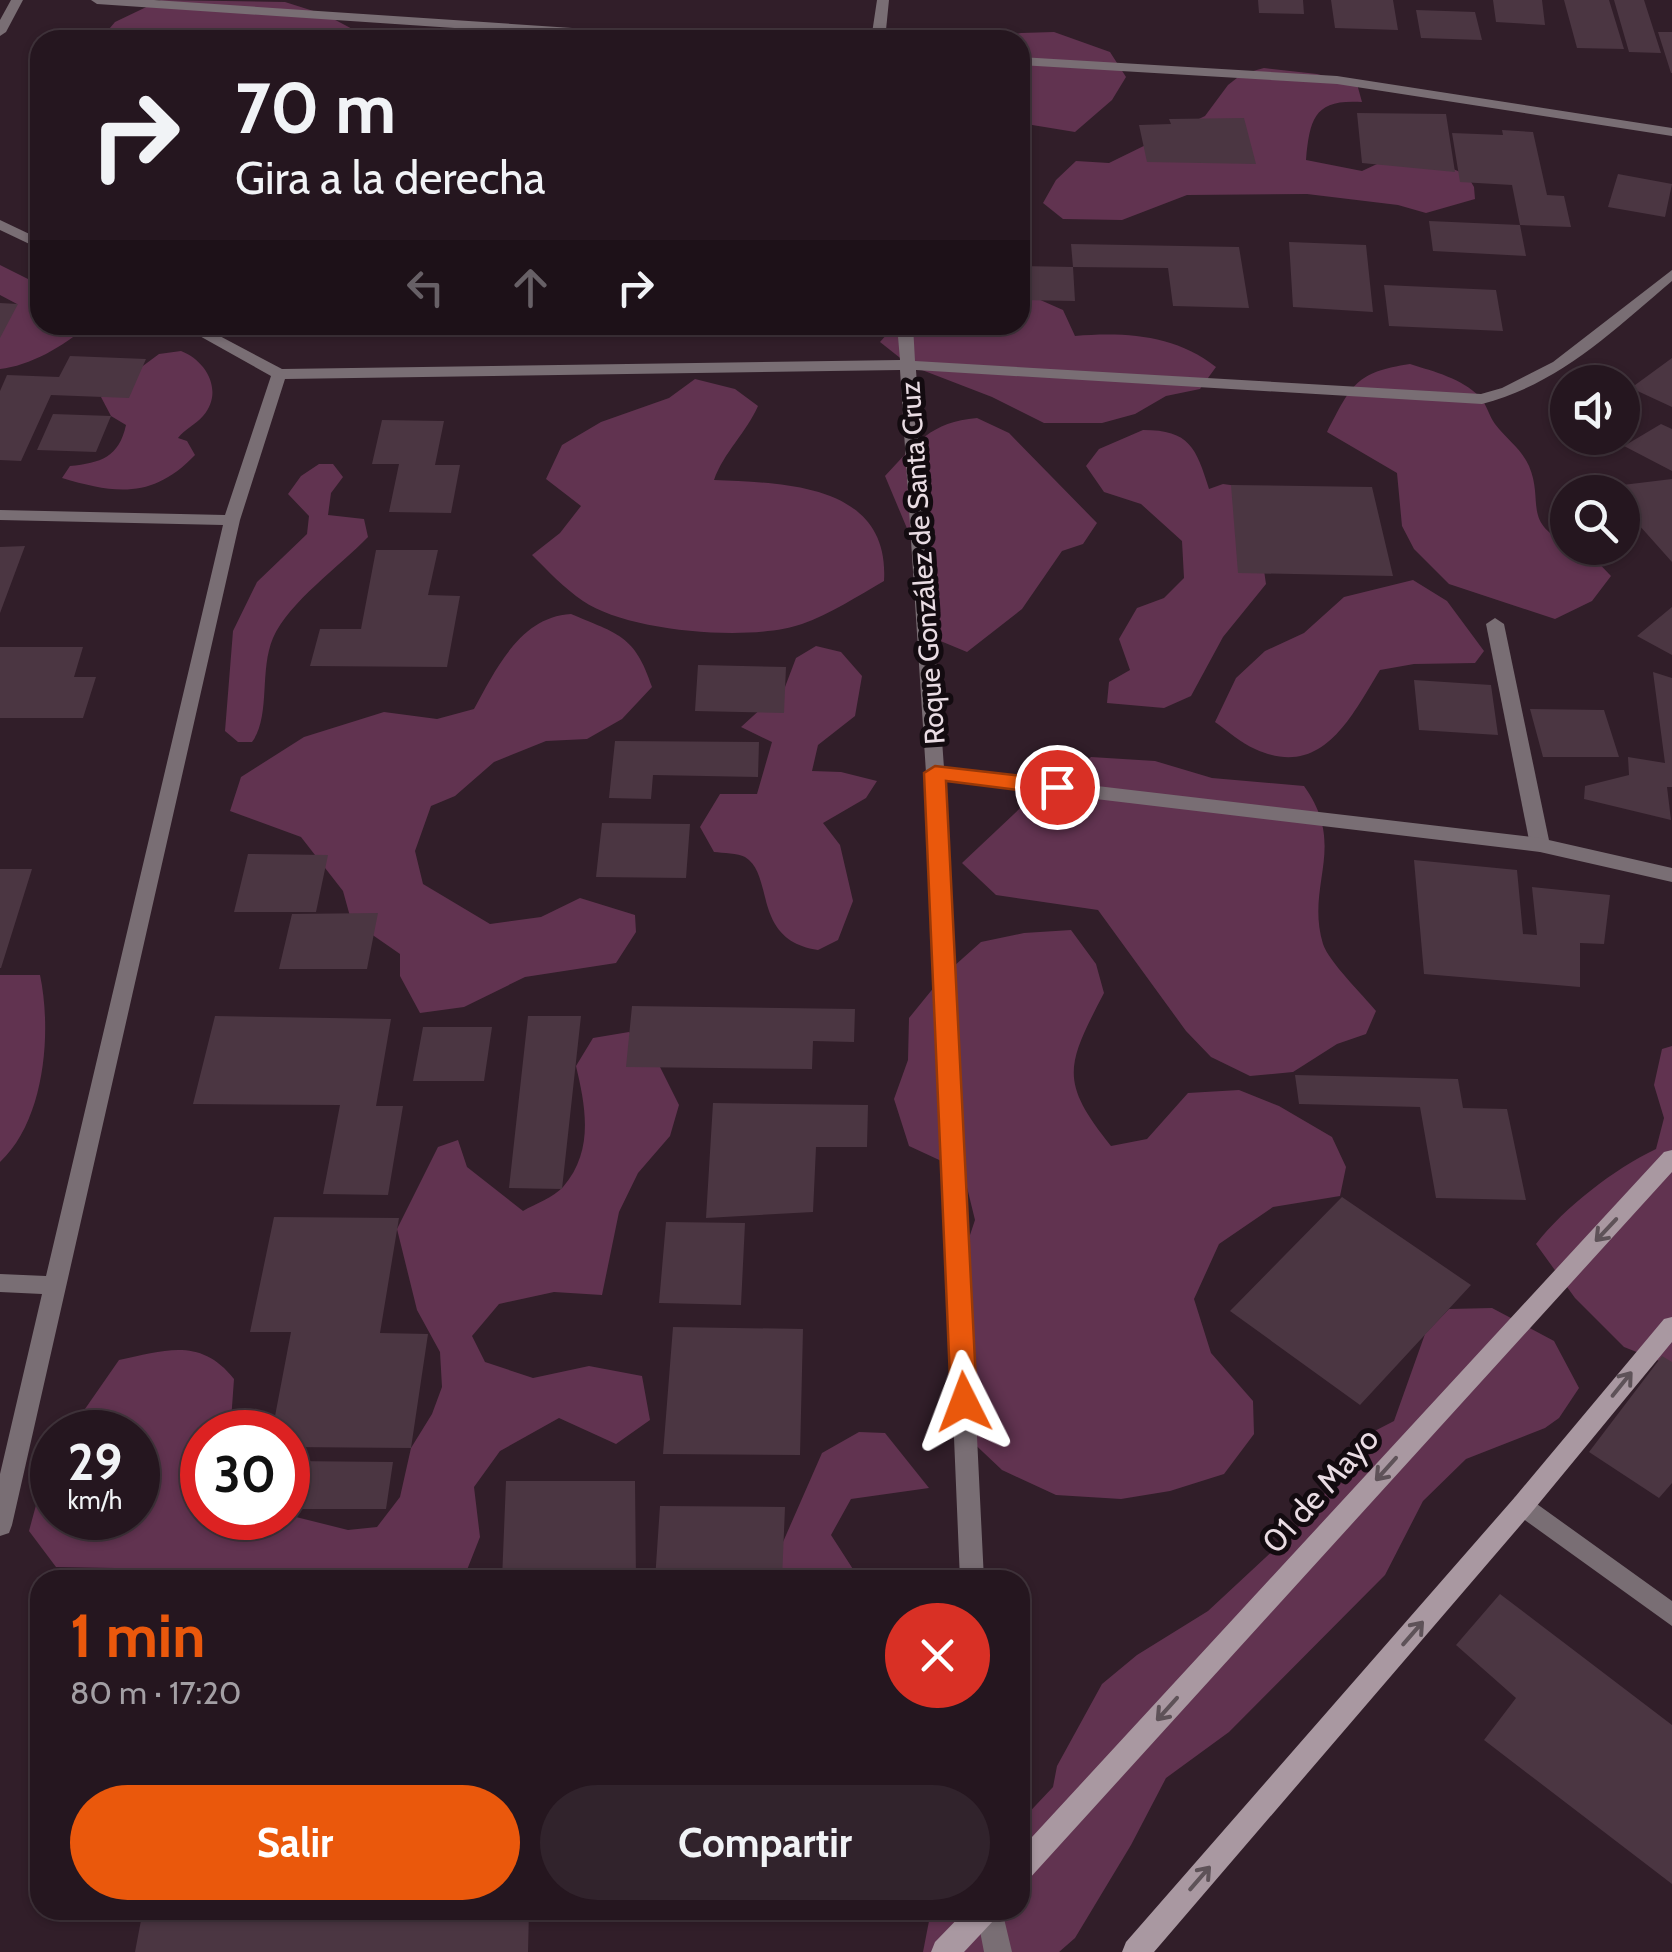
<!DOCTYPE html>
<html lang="es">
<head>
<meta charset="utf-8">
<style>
  :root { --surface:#25161f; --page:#31232c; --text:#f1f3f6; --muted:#a39fa4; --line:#42353d; --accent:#ea580c }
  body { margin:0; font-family:Cabin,sans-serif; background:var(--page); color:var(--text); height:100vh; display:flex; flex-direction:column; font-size:38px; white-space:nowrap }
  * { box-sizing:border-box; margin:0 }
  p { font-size:32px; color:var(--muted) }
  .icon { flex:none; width:55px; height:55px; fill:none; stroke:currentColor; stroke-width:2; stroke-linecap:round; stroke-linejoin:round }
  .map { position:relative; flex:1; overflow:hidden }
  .side { position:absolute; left:30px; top:1570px; width:1000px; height:350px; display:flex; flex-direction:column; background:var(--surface); border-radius:30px; box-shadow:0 2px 8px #0004,0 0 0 2px var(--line) }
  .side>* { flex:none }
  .hud { position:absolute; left:30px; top:30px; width:1000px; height:305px; border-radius:30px; box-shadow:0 2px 8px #0004,0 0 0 2px var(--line); background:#25161f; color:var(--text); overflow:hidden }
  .fabs { position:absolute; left:1550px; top:365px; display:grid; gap:20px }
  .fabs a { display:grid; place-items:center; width:90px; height:90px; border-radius:50%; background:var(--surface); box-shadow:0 2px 8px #0004,0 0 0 2px var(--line); font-size:50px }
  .speed { position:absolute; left:30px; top:1410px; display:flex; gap:20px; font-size:50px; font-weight:700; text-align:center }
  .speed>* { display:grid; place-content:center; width:130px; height:130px; border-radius:50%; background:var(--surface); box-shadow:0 2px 8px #0004,0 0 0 2px var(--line); line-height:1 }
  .speed small { font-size:25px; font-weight:400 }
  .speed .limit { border:15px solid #d22; background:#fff; color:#111 }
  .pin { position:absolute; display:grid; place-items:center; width:85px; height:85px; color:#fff; margin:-42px; border:5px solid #fff; border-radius:50%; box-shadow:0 2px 10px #0007 }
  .me { position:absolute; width:110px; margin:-55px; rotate:357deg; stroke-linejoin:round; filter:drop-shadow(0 0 8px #0008) }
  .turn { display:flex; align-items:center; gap:35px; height:210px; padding:0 40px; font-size:45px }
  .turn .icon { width:130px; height:130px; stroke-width:2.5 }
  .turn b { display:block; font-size:70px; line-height:85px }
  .lanes { display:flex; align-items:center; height:95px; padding:0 40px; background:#0003; justify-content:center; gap:50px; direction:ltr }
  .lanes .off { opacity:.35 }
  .round { display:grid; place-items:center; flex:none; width:105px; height:105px; border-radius:52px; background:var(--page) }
  .headline { display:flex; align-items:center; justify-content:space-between; height:170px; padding:0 40px }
  h1 { font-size:60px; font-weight:700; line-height:75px; color:var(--accent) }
  .cta { display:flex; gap:20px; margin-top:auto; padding:20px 40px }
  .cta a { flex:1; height:115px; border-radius:60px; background:var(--accent); color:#fff; font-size:40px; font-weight:700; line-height:115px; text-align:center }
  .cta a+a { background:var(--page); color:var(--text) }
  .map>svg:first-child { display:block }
  .green { fill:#613350 }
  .building { fill:#4b3642 }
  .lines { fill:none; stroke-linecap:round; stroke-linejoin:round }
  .lane { fill:#796e74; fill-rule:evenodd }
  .street { fill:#796e74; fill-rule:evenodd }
  .secondary { fill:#a998a1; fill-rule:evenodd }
  .oneway { stroke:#5e5258 }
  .route { fill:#ea580c; stroke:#983908; stroke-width:2.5 }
  .labels { text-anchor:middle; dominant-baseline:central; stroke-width:10; stroke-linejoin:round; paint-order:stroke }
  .street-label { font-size:28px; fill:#e9dce3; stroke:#130b10 }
  .near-street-label { font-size:32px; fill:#e9dce3; stroke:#130b10 }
</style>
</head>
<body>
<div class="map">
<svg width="1672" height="1952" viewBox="0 0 1672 1952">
  <rect width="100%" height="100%" fill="#311e29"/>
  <!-- green -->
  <path class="green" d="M 161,0 L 285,2 L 326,15 L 373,40 L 115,40 L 104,35 L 115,22 Z
    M 1054,32 L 1110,52 L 1126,77 L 1112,100 L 1075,132 L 1020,123 L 1020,40 L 989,40 L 1021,33 Z
    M 1264,68 L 1317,74 L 1357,84 L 1362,102 C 1315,99 1310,117 1306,160 L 1362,171 L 1377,164 L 1444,165 L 1467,175 L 1474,187 L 1475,199 L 1426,213 L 1398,205 L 1307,194 L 1187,195 L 1122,220 L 1063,219 L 1043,203 L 1056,180 L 1076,161 L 1109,163 L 1205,116 L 1228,85 L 1242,74 Z
    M 0,265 L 40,285 L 40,325 L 86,326 C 65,346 29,366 0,369 L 0,322 L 17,304 L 0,295 Z
    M 1020,291 L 1063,310 L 1075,336 C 1126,332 1175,335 1216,367 L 1200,389 L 1166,396 L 1135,414 L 1102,423 L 1044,423 L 992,397 L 909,365 L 880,342 L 895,325 L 1020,325 Z
    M 181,351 C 207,361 224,392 203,416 C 195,425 185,429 178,438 L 187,441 L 195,455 C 153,499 116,494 62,478 L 70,466 C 101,463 119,457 126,425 L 111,416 L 101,397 L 159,354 Z
    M 1410,364 C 1435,372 1461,378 1480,397 C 1487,405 1489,416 1495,424 C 1507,440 1520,447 1529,466 C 1544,501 1522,522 1567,543 L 1568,548 L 1588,552 L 1611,576 L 1592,601 L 1555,619 L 1449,584 L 1414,549 L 1402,526 L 1397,473 L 1327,432 C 1352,384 1356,372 1410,364 Z
    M 695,379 L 735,389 L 758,406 C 746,433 724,452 714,480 C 783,483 890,483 884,581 C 858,596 830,614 802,624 C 751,642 628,632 583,601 C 564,588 548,571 532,555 L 560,533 L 581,506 L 546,479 L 562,445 L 601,422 L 669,398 Z
    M 977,418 L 1009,433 L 1097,523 L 1083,544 L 1062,551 L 1022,609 L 967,652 L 926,635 L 927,576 L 885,476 C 916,443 931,422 977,418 Z
    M 1143,430 C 1190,430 1196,448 1209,489 L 1223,484 L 1252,488 L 1266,584 L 1223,637 L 1191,696 L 1164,708 L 1107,703 L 1109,682 L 1130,670 L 1119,639 L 1137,608 L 1164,598 L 1184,578 L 1182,541 L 1141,504 L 1104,492 L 1086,466 L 1099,449 Z
    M 319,464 L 333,464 L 343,477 L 331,493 L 328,515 L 364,519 L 368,537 C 340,566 289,602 273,638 C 259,671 271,716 252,742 L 238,742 L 225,731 L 233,631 L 257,582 L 307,534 L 309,516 L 288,494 L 301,476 Z
    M 1413,580 L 1447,601 L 1484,651 L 1475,663 L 1414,664 L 1380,670 C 1351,717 1322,780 1255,749 C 1241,743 1228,731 1215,722 L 1236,678 L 1265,651 L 1304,633 L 1344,597 Z
    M 571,614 C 618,634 635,635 652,687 L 622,719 L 587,739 L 546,741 L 494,762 L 455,796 L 431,806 L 415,851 L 423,884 L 490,924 L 541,917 L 580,898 L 635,915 L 636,932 L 616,963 L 525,977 L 464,1007 L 420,1013 L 400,976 L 400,954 L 351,920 L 343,891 L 301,837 L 230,811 L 241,777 L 304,737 L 384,712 L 437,719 L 474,709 C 496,669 520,617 571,614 Z
    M 816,646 L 841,652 L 862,676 L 855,716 L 818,745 L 812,771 L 841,772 L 877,781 L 866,798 L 823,823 L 840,845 L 853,901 L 838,940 L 818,950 C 751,940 775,875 745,857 C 738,853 723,853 714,852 L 700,827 L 720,794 L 757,794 L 772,742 L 741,727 L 785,687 L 796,658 Z
    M 1091,757 L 1155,761 L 1212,778 L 1304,786 C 1348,847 1305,884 1323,944 C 1329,962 1363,995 1376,1011 L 1366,1034 L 1337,1044 L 1293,1072 L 1250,1076 L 1211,1057 L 1186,1031 L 1098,910 L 996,895 L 962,863 L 1033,796 L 1057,787 Z
    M 1071,930 L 1096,964 L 1104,993 C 1066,1066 1059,1081 1111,1146 L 1147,1139 L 1188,1093 L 1239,1090 L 1279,1106 L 1332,1137 L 1346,1167 L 1340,1196 L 1273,1207 L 1219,1244 L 1194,1299 L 1211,1353 L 1253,1401 L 1254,1434 L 1224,1474 L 1170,1491 L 1121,1499 L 1056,1495 L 1002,1470 L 965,1435 L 948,1348 L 958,1271 L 975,1220 L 963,1171 L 909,1146 L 894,1099 L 908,1060 L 909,1018 L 944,975 L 981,942 L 1024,933 Z
    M 0,975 L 40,975 C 52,1032 45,1120 0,1162 Z
    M 629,1032 L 652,1051 L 679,1105 L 670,1136 L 638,1173 L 619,1212 L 602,1295 L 554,1292 L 499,1304 L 472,1336 L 485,1362 L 533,1378 L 589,1366 L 642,1376 L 650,1420 L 616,1444 L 559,1418 L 500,1451 L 474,1487 L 480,1537 L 463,1580 L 221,1580 L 172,1569 L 56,1567 L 29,1531 L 45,1472 L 52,1459 L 52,1518 L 138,1518 L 138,1432 L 69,1432 L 119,1360 C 166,1350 201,1337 234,1379 L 231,1421 L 202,1432 L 190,1444 L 202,1459 L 202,1518 L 288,1515 L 348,1530 L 377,1527 L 400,1497 L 411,1448 L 432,1414 L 442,1387 L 440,1352 L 417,1310 L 397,1229 L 438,1147 L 458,1140 L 467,1167 L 523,1211 C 535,1204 554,1197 563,1187 C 594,1151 586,1108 576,1066 L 593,1038 Z
    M 1672,1046 L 1672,1366 L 1624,1347 L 1575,1298 L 1536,1244 C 1565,1207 1614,1169 1656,1149 L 1664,1118 L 1654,1085 L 1662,1049 Z
    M 1492,1308 L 1554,1341 L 1579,1388 L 1559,1418 L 1545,1428 L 1466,1459 L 1423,1501 L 1385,1575 L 1229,1732 L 1166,1778 L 1131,1845 L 1075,1938 L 1059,1952 L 923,1952 L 929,1921 L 938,1910 L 1020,1910 L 1020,1822 L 1053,1787 L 1057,1766 L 1102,1684 L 1137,1655 L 1208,1611 L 1308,1518 L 1363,1437 L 1394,1421 L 1425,1334 L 1449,1309 Z
    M 859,1432 L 885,1433 L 929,1488 L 851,1499 L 831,1535 L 860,1580 L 778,1580 L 783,1542 L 822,1453 Z"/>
  <!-- building -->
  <path class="building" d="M 1258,0 L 1303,0 L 1304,14 L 1259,13 Z
    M 1331,0 L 1393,0 L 1398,30 L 1335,28 Z
    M 1493,0 L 1542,0 L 1545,25 L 1496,22 Z
    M 1564,0 L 1609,0 L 1624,49 L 1577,48 Z
    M 1614,0 L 1644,0 L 1661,53 L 1629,52 Z
    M 1416,10 L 1475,12 L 1482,40 L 1421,38 Z
    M 1658,32 L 1672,32 L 1672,73 L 1671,73 Z
    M 1357,113 L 1446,114 L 1455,172 L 1362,163 Z
    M 1244,118 L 1256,164 L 1147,162 L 1139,125 L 1171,124 L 1169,119 Z
    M 1502,130 L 1533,132 L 1547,195 L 1564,196 L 1571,227 L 1520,225 L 1526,256 L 1433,251 L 1429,221 L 1520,225 L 1512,185 L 1460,182 L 1452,133 L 1503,135 Z
    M 1618,174 L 1672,184 L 1665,217 L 1608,207 Z
    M 1289,242 L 1366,245 L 1373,312 L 1293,307 Z
    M 1071,244 L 1239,247 L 1249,308 L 1173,306 L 1168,268 L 1073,267 L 1075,301 L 1020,300 L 1020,266 L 1073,267 Z
    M 1384,285 L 1496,290 L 1503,331 L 1389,326 Z
    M 0,303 L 18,304 L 0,338 Z
    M 70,356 L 146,359 L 129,398 L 51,395 L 21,461 L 0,460 L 0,391 L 7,375 L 59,377 Z
    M 1672,358 L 1672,407 L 1631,388 Z
    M 53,414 L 111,416 L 96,452 L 37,450 Z
    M 382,420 L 444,421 L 435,465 L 460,465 L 451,513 L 389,512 L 399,464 L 372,464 Z
    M 1661,424 L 1672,429 L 1672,471 L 1624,446 Z
    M 1672,479 L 1672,562 L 1622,506 L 1622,492 L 1611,492 L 1606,487 Z
    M 1231,485 L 1372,487 L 1393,576 L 1238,573 Z
    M 25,546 L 0,613 L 0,547 Z
    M 376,550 L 438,550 L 428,595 L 460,596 L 447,667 L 310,666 L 320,629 L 361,629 Z
    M 1672,607 L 1672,655 L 1637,636 Z
    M 0,647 L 83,647 L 74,677 L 96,677 L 83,718 L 0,718 Z
    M 698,665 L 786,667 L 784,713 L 695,711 Z
    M 1653,672 L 1672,678 L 1672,787 L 1667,787 L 1671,820 L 1584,799 L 1585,786 L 1629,775 L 1628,757 L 1665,763 Z
    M 1414,680 L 1491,685 L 1498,735 L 1419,730 Z
    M 1530,709 L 1604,710 L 1619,757 L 1543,757 Z
    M 615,741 L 759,742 L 758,777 L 653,775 L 651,799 L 609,798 Z
    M 602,823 L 690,824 L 686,878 L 596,877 Z
    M 248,854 L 328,855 L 316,912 L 234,912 Z
    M 1414,860 L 1517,870 L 1523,934 L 1537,935 L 1532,887 L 1610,895 L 1604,944 L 1580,943 L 1580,987 L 1424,974 Z
    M 0,869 L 32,869 L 1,968 L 0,968 Z
    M 378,913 L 367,969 L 279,969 L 292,914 Z
    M 632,1006 L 855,1009 L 854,1042 L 813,1041 L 812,1069 L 626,1067 Z
    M 215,1016 L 391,1019 L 376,1106 L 403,1106 L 388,1195 L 323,1194 L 340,1105 L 193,1104 Z
    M 528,1016 L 581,1016 L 562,1189 L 509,1188 Z
    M 423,1027 L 492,1027 L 484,1081 L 413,1081 Z
    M 1295,1075 L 1458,1079 L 1463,1108 L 1507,1109 L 1526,1200 L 1436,1198 L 1420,1107 L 1299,1104 Z
    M 713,1103 L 868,1105 L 867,1147 L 816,1147 L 813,1212 L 706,1218 Z
    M 1342,1197 L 1471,1285 L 1360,1405 L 1230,1311 Z
    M 274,1217 L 399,1218 L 380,1333 L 428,1334 L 411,1448 L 288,1447 L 288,1432 L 272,1432 L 291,1332 L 250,1332 Z
    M 666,1222 L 745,1223 L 741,1305 L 659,1303 Z
    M 673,1327 L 803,1329 L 800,1455 L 663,1454 Z
    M 1662,1356 L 1672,1362 L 1672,1483 L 1659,1498 L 1589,1452 Z
    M 288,1461 L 393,1462 L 386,1509 L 288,1509 Z
    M 506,1481 L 635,1481 L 636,1580 L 502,1580 Z
    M 660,1506 L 785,1507 L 782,1580 L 655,1580 Z
    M 1500,1594 L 1672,1725 L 1672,1884 L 1484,1740 L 1516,1698 L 1456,1645 Z
    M 433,1910 L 529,1910 L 528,1952 L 135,1952 L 142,1915 L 432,1914 Z"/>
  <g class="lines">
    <!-- lane -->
    <path class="lane" d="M 1495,618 L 1504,624 L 1550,845 L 1540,852 L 1530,845 L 1486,624 Z"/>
    <!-- street -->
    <path class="street" d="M 11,0 L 23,0 L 6,32 L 0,36 L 0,20 Z
      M 91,0 L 154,0 L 693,36 L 700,40 L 635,40 L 97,4 Z
      M 877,0 L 889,0 L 885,40 L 871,40 Z
      M 1020,57 L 1337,76 L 1672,128 L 1672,136 L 1337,84 L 1020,65 Z
      M 0,220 L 40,239 L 40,249 L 0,230 Z
      M 1672,270 L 1672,281 C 1613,331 1559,384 1482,404 L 916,370 L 944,768 L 1540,838 L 1672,868 L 1672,882 L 1540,852 L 945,781 L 984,1580 L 960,1580 L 926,773 L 900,370 L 285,379 L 240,520 L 12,1525 L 9,1533 L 0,1536 L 0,1474 L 42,1294 L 0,1292 L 0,1274 L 46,1276 L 223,525 L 0,520 L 0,510 L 225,515 L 271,376 L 180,325 L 199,325 L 282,369 L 900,360 L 897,325 L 913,325 L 915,361 L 1481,394 L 1502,388 L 1553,362 Z
      M 1523,1494 L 1672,1601 L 1672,1626 L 1515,1513 L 1511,1505 L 1515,1497 Z
      M 976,1910 L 1002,1910 L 1012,1952 L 984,1952 Z"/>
    <!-- secondary -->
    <path class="secondary" d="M 1672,1150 L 1672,1172 L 1029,1879 L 1020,1883 L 1020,1850 L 1664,1152 Z
      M 1672,1317 L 1672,1342 L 1531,1513 L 1154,1952 L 1122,1952 L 1126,1942 L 1515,1497 L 1664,1319 Z
      M 966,1910 L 997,1910 L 994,1920 L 964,1952 L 931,1952 L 935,1942 Z"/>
  </g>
  <!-- one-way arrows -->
  <defs><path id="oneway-shaft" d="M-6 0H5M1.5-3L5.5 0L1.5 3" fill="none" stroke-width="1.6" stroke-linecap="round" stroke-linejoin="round" transform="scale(2.5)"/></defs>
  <g class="oneway">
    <use href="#oneway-shaft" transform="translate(1606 1230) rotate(133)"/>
    <use href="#oneway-shaft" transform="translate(1622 1384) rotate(-51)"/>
    <use href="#oneway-shaft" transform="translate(1386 1469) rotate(132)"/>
    <use href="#oneway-shaft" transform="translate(1413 1633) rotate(-49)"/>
    <use href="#oneway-shaft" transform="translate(1167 1709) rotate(132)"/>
    <use href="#oneway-shaft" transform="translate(1200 1878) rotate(-49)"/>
  </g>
  <!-- route -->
  <path class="route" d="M 935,766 L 1057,780 L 1068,787 L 1057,795 L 946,781 L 977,1402 L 973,1410 L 964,1413 L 955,1410 L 951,1402 L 924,773 Z"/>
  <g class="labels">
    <!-- street labels -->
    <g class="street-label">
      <text transform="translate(922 563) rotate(-94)">Roque González de Santa Cruz</text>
    </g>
    <!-- near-street labels -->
    <g class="near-street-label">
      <text transform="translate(1320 1490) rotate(-48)">01 de Mayo</text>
    </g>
  </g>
</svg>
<div class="fabs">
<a><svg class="icon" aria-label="sound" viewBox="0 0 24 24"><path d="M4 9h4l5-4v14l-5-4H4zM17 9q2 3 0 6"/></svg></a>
<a><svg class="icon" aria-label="search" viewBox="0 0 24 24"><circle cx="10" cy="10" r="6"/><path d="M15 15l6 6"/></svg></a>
</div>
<div class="speed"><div>29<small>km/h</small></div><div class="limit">30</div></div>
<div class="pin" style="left:1057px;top:787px;background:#d93025"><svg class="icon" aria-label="arrive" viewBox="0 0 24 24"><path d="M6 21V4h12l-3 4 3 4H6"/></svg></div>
<svg class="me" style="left:964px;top:1402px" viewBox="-20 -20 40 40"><path d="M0-17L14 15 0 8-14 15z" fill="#ea580c" stroke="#fff" stroke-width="4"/></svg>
<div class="hud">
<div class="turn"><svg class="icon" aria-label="right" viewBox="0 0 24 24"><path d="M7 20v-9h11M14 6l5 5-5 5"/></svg><div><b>70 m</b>Gira a la derecha</div></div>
<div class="lanes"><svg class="icon off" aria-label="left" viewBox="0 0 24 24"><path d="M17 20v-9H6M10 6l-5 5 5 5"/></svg><svg class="icon off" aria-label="ahead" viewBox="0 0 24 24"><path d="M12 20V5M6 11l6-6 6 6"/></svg><svg class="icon" aria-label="right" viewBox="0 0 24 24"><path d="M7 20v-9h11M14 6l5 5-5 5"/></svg></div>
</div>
<section class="side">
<div class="headline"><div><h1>1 min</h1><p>80 m · 17:20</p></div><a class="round" style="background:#d93025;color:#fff"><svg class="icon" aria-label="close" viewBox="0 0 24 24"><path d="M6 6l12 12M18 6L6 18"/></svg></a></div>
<div class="cta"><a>Salir</a><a>Compartir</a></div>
</section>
</div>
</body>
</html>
